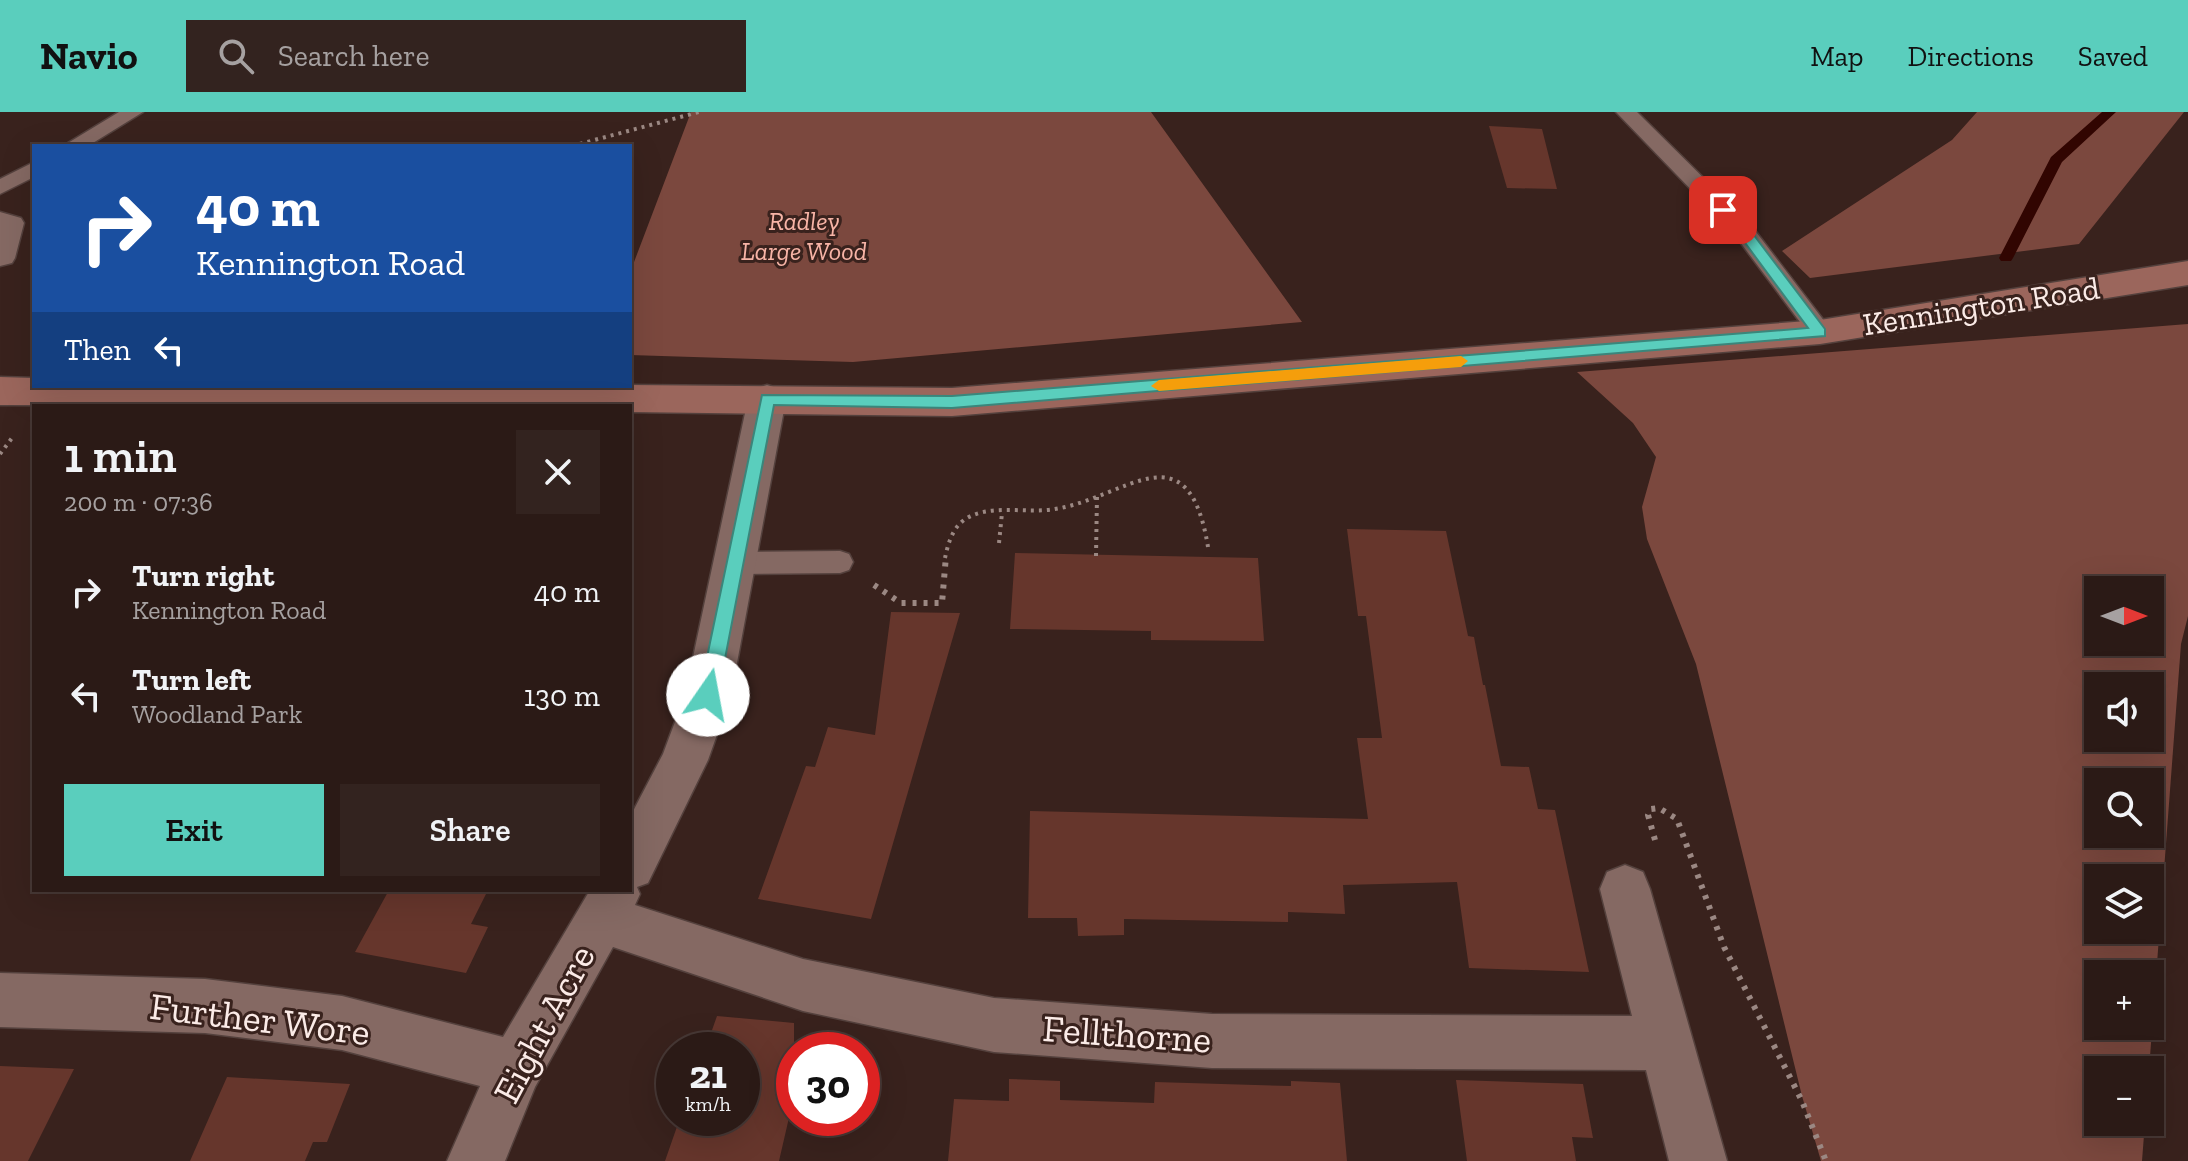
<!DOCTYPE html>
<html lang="en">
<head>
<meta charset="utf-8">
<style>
  :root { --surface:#2b1a16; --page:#33231f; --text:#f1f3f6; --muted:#a6a1a1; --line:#473835; --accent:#5acebd }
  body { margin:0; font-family:"Zilla Slab",serif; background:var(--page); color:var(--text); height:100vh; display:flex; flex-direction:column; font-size:30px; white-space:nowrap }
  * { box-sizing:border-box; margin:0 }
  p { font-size:26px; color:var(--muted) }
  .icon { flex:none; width:44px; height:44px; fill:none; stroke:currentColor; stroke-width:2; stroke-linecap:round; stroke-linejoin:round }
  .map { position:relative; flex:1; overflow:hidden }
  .side { position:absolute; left:32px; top:292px; width:600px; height:488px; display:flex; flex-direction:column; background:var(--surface); border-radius:0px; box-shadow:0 8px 32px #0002,0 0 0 2px var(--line) }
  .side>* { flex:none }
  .hud { position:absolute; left:32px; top:32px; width:600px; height:244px; border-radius:0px; box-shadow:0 8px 32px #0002,0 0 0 2px var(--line); background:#1a4fa0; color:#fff; overflow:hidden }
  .needle { width:52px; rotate:90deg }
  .buttons { position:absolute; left:2084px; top:464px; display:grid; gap:16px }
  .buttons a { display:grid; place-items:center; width:80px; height:80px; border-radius:0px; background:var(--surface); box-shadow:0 8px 32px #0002,0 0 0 2px var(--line); font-size:40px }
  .speed { position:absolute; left:656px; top:920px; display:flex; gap:16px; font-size:40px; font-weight:700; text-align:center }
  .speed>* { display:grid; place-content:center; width:104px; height:104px; border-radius:50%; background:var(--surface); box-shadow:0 8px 32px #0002,0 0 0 2px var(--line); line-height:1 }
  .speed small { font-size:20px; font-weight:400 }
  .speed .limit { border:12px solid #d22; background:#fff; color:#111 }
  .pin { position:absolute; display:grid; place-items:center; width:68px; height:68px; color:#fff; margin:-34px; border-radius:16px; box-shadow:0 4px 12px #0006 }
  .me { position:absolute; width:88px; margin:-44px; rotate:12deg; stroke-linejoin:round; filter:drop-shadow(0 0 6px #0008) }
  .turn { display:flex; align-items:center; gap:28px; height:168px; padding:0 32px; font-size:36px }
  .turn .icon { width:104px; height:104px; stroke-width:2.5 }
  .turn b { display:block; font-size:56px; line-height:68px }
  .then { display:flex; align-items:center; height:76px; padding:0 32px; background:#0003; gap:16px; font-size:30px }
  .round { display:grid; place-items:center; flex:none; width:84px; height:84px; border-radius:0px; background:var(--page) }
  .headline { display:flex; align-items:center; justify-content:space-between; height:136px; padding:0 32px }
  h1 { font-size:48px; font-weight:600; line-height:60px }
  .cta { display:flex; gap:16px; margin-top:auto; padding:16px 32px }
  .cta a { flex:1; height:92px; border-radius:0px; background:var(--accent); color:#111; font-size:32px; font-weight:600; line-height:92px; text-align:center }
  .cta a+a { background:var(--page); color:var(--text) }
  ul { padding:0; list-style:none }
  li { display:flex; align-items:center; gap:24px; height:104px; padding:0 32px }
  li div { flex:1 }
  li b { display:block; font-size:30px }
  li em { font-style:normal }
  header { display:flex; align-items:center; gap:48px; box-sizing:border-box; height:112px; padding:0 40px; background:var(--accent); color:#111 }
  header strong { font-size:38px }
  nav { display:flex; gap:44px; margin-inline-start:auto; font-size:28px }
  .search { width:560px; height:72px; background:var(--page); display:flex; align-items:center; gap:20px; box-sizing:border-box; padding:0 28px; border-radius:0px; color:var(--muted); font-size:30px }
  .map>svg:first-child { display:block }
  .forest { fill:#7b483e; fill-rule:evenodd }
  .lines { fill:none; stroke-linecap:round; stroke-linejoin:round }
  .stream { fill:#310501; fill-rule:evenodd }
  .building { fill:#66362c }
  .lane-casing { stroke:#54413d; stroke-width:3 }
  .street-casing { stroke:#54413d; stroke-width:3 }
  .secondary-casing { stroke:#54413d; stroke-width:3 }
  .path-far1 { stroke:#9b8883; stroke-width:4; stroke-dasharray:3 5; stroke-linecap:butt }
  .path { stroke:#9b8883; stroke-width:6; stroke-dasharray:4 7; stroke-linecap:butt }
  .lane { fill:#856963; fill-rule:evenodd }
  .street { fill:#856963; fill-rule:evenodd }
  .secondary { fill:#9b665c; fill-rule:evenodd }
  .route { fill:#5acebd; stroke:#3a867b; stroke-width:2 }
  .slow { fill:#f59e0b }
  .labels { text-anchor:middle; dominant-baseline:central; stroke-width:6; stroke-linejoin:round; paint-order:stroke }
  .far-park-label { font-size:26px; font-style:italic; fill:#f7b4a6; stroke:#39221d }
  .street-label { font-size:32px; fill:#fbebe7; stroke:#39221d }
  .near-street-label { font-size:38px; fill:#fbebe7; stroke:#39221d }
</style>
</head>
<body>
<header>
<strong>Navio</strong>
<div class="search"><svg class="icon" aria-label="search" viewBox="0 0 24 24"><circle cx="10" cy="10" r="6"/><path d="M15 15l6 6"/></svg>Search here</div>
<nav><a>Map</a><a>Directions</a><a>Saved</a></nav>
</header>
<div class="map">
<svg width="2188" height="1049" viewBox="0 0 2188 1049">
  <rect width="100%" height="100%" fill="#39221d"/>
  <!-- forest -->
  <path class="forest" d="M 691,0 L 1151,0 L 1302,210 L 853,250 L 630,243 L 631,158 Z
    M 1977,0 L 2184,0 L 2079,132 L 1810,166 L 1782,139 L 1952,28 Z
    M 2188,212 L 2188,504 L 2181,532 L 2149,958 L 2098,958 L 2098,1010 L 2145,1010 L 2142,1049 L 1821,1049 L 1802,984 L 1696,552 L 1647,427 L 1642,395 L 1656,345 L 1633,311 L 1577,260 ZM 2098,478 L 2150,478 L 2150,530 L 2098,530 ZM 2098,574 L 2150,574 L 2150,626 L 2098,626 ZM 2098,670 L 2150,670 L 2150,722 L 2098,722 ZM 2098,766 L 2150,766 L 2150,818 L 2098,818 ZM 2098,862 L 2150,862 L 2150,914 L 2098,914 Z"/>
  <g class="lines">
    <!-- stream -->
    <path class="stream" d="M 2102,0 L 2116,0 L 2062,50 L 2013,146 L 2011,149 L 2001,149 L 1999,146 L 2051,45 Z"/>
  </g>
  <!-- building -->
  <path class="building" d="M 1489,14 L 1542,17 L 1557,77 L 1507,76 Z
    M 1347,417 L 1446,419 L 1468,524 L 1474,525 L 1483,573 L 1485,573 L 1501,654 L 1529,655 L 1538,697 L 1555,698 L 1589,860 L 1469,856 L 1457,770 L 1343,773 L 1345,802 L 1288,800 L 1288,810 L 1124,807 L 1124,823 L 1078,824 L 1077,806 L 1028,806 L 1030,699 L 1368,707 L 1357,626 L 1382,626 L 1366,504 L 1358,504 Z
    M 1015,441 L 1258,446 L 1264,529 L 1151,528 L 1151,519 L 1010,517 Z
    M 891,500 L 960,501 L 871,807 L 758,787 L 806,654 L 815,655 L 828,615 L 875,623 Z
    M 389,778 L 488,778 L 471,812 L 488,815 L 466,861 L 355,840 Z
    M 717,904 L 794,911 L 794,984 L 779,1049 L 665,1049 L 680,1006 L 742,1006 L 742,938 L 705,938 Z
    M 0,954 L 74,957 L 28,1049 L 0,1049 Z
    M 227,965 L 350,972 L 327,1030 L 313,1030 L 305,1049 L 190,1049 Z
    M 1009,967 L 1060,969 L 1060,988 L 1154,991 L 1155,970 L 1291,974 L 1291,969 L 1340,971 L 1347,1049 L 948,1049 L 954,987 L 1009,989 Z
    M 1456,968 L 1583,972 L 1593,1026 L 1572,1025 L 1576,1049 L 1467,1049 Z"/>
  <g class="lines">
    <!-- lane casing -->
    <g class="lane-casing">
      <path id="lane" d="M 119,0 L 143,0 L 88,34 L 63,34 Z
        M 1616,0 L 1637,0 L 1750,112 L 1828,214 L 1832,220 L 1828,226 L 1812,226 L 1734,122 Z
        M 34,50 L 34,65 L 0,82 L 0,67 Z
        M 0,100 L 21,106 L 24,111 L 15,146 L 12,151 L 0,154 Z
        M 840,439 L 849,442 L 853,450 L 849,458 L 840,461 L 736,462 L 727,459 L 723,451 L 727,443 L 736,440 Z"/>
    </g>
    <!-- street casing -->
    <g class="street-casing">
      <path id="street" d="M 767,273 L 780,277 L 786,287 L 731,583 L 708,648 L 648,771 L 637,775 L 640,782 L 635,793 L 803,847 L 994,886 L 1212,902 L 1632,904 L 1600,777 L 1607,760 L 1625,753 L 1643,760 L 1650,777 L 1727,1049 L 1669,1049 L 1646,958 L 1212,956 L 994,940 L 803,899 L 613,835 L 535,975 L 505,1049 L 447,1049 L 480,974 L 342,938 L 205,921 L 0,915 L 0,861 L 205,867 L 342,884 L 503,925 L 590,778 L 630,778 L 630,705 L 663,642 L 685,583 L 748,287 L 754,277 Z"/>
    </g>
    <!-- secondary casing -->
    <g class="secondary-casing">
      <path id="secondary" d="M 2188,149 L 2188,173 L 1820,232 L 952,304 L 630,300 L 630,294 L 0,293 L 0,265 L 34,266 L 34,274 L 630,273 L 952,276 L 1820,208 Z"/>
    </g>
    <!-- path-far1 -->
    <path class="path-far1" d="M 572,34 L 699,0
      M 0,342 L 12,326
      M 999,431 L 1002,401
      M 1096,444 L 1097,384
      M 945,446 C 948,432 952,417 964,408 C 988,391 1027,402 1055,397 C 1126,386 1188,313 1208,435"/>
    <!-- path -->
    <path class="path" d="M 874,473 L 901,491 L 942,491 L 946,444
      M 1655,728 L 1648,703 L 1651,697 L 1659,696 L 1677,707 L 1724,835 L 1802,989 L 1826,1049"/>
    <!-- lane -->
    <use href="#lane" class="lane"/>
    <!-- street -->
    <use href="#street" class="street"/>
    <!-- secondary -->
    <use href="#secondary" class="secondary"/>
  </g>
  <!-- route -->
  <path class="route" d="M 1723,93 L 1747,114 L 1825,217 L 1825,224 L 952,296 L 774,293 L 718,583 L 715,588 L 702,588 L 699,583 L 762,283 L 952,284 L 1808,216 L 1737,120 L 1718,101 L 1718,95 Z"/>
  <!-- slow -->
  <path class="slow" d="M 1461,244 L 1468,249 L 1461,255 L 1159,279 L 1151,274 L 1159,268 Z"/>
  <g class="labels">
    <!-- far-park labels -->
    <g class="far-park-label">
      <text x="804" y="109">Radley<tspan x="804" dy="30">Large Wood</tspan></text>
    </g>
    <!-- street labels -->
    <g class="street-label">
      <text transform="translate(1981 194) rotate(-9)">Kennington Road</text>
    </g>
    <!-- near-street labels -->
    <g class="near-street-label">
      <text transform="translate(260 907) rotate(7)">Further Wore</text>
      <text transform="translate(544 912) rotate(-62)">Eight Acre</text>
      <text transform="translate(1127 922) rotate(4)">Fellthorne</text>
    </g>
  </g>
</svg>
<div class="buttons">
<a><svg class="needle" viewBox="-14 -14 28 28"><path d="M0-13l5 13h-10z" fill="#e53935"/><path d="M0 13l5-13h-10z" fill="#a6a1a1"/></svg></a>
<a><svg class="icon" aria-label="sound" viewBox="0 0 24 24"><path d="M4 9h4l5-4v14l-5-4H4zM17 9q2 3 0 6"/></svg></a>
<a><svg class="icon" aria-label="search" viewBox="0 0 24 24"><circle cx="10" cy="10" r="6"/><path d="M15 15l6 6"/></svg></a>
<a><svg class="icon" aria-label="layers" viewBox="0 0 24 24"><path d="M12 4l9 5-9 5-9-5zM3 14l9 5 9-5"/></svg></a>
<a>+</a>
<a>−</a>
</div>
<div class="speed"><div>21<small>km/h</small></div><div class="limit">30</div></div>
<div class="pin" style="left:1723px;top:98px;background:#d93025"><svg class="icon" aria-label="arrive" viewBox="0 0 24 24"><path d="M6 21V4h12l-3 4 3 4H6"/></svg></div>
<svg class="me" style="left:708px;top:583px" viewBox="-20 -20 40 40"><circle r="19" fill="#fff"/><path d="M0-13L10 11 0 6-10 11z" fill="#5acebd"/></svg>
<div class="hud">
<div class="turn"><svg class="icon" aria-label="right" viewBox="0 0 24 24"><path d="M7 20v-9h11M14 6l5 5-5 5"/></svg><div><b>40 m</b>Kennington Road</div></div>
<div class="then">Then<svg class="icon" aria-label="left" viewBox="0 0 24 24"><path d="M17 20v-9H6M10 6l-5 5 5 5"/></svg></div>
</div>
<section class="side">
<div class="headline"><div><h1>1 min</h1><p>200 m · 07:36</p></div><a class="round"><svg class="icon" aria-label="close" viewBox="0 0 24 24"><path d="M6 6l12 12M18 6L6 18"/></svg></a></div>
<ul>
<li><svg class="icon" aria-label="right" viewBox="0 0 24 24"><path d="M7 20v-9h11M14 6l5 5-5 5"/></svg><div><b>Turn right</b><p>Kennington Road</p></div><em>40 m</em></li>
<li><svg class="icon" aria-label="left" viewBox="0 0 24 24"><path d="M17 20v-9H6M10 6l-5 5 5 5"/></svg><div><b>Turn left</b><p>Woodland Park</p></div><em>130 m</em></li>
</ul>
<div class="cta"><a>Exit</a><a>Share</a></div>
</section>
</div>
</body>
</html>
